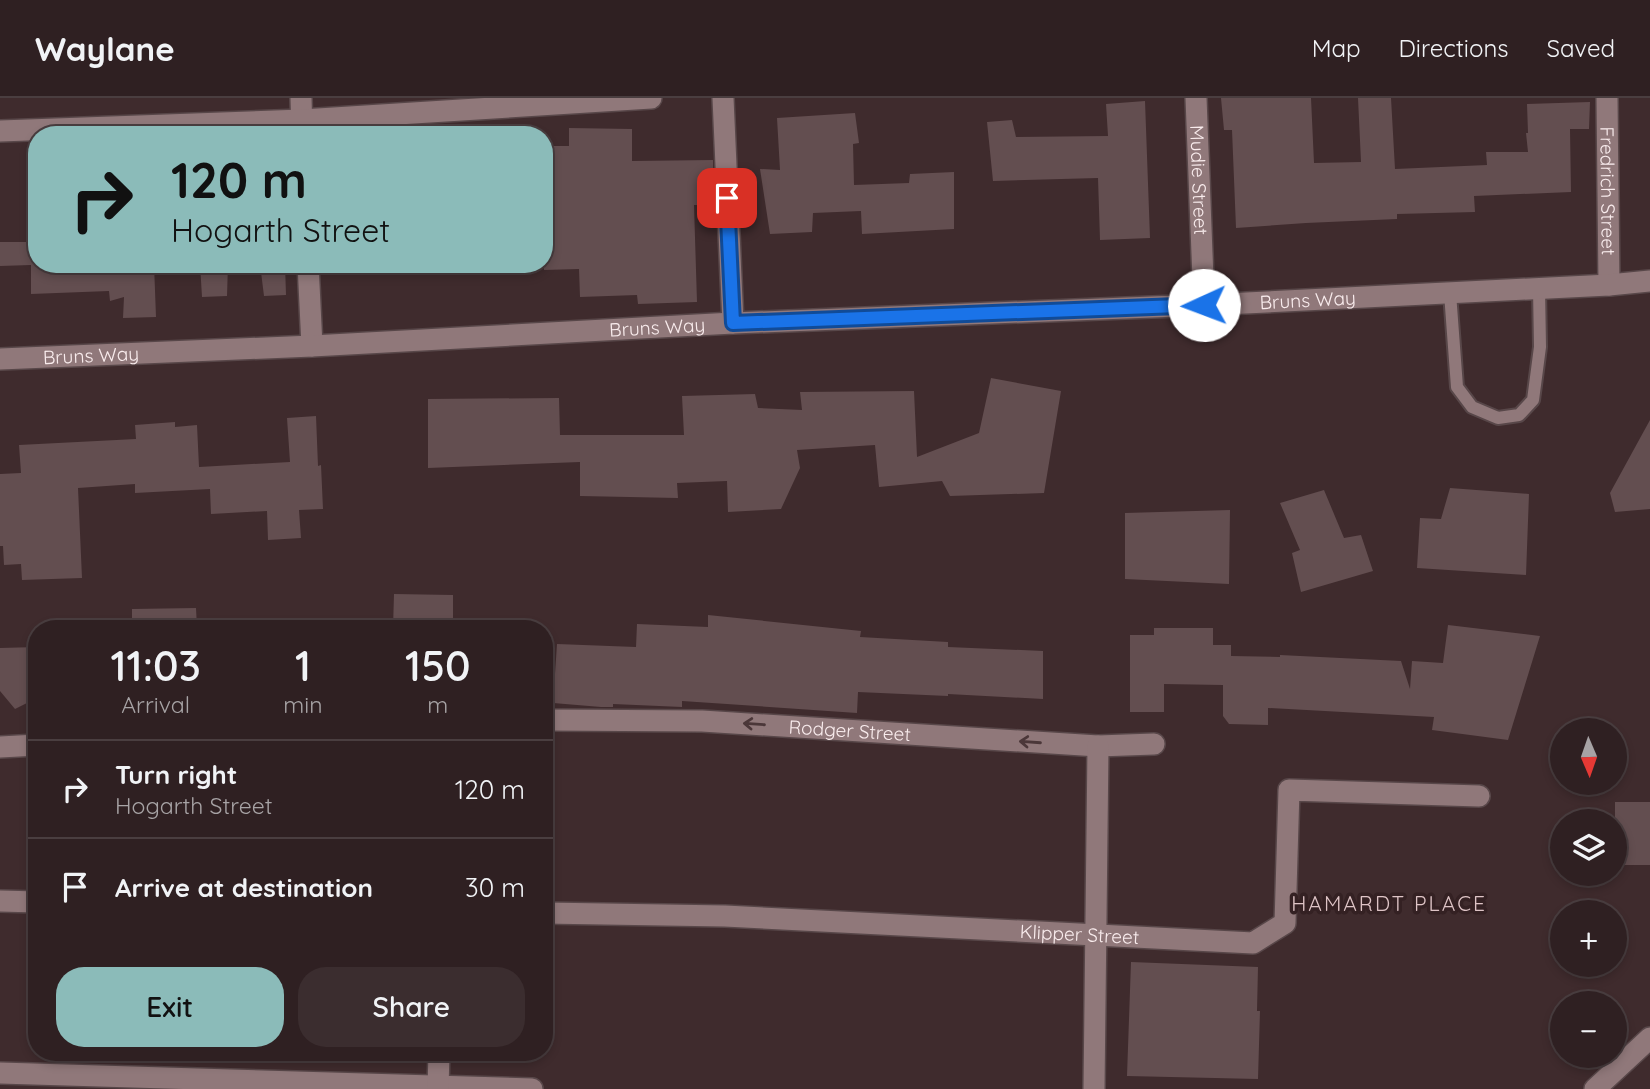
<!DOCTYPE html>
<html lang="en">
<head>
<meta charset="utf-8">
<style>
  :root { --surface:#2f2022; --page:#3b2d2f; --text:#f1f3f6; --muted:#a7a3a5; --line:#4a3e40; --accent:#8bbbb9 }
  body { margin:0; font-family:Quicksand,sans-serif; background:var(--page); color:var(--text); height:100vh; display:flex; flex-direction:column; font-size:26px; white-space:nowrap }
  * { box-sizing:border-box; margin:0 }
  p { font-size:23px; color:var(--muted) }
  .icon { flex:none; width:38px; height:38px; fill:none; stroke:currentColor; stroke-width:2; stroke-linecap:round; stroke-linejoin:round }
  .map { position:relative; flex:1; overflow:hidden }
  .sheet { position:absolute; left:28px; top:522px; width:525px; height:441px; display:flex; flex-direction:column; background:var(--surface); border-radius:28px; box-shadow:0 4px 10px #0003,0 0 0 2px var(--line) }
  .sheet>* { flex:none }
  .banner { position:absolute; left:28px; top:28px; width:525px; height:147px; border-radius:28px; box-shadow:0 4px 10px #0003,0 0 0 2px var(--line); background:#8bbbb9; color:#111; overflow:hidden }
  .needle { width:46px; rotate:178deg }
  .tools { position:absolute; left:1550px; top:620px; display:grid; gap:14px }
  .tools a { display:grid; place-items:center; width:77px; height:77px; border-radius:50%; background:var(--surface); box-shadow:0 4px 10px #0003,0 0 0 2px var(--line); font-size:35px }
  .pin { position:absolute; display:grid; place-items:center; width:60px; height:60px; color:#fff; margin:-30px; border-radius:14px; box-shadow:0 4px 10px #0006 }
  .me { position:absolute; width:77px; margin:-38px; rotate:268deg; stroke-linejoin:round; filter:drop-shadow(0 0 5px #0008) }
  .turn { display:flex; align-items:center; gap:24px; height:147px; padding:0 28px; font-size:32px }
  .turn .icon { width:91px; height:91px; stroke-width:2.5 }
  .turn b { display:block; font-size:49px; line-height:60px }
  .eta { display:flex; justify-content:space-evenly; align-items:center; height:119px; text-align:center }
  .eta b { font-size:42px; font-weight:600; line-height:49px }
  .primary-button { display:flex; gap:14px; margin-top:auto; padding:14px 28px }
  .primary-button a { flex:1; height:80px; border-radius:28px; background:var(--accent); color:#111; font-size:28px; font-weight:600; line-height:80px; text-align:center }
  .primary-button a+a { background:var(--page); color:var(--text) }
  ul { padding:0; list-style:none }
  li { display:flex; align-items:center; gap:21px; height:98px; padding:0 28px; border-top:2px solid var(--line) }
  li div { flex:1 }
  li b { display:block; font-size:26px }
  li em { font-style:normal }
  header { display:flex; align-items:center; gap:42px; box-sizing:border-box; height:98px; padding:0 35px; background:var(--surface); border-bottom:2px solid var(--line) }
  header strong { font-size:33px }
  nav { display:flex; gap:38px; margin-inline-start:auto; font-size:24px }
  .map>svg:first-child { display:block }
  .building { fill:#634e50 }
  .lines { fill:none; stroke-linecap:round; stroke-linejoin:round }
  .lane-casing { stroke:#584749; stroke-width:16 }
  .street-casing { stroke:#584749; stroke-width:24 }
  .lane { stroke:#90787a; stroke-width:12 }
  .street { stroke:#90787a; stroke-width:21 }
  .oneway { stroke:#4b3739 }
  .route-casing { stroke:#114b97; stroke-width:18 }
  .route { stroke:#1a73e8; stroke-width:12 }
  .labels { text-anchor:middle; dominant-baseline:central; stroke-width:7; stroke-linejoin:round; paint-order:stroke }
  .street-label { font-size:19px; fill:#f9eced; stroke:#342123 }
  .neighbourhood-label { font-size:21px; letter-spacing:2px; fill:#dec4c6; stroke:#342123 }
</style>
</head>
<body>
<header>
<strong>Waylane</strong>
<nav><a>Map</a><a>Directions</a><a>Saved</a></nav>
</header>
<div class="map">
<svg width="1650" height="991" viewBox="0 0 1650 991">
  <rect width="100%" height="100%" fill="#3f2b2d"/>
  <!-- building -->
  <path class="building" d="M 1221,0 L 1311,0 L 1314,65 L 1361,64 L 1358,0 L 1391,0 L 1395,71 L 1487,67 L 1486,54 L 1528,54 L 1526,35 L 1528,35 L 1527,6 L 1590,4 L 1589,31 L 1570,31 L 1571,94 L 1474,98 L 1475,114 L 1397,116 L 1397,121 L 1306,125 L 1236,130 L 1232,32 L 1224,32 Z
    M 1145,3 L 1150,140 L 1100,142 L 1098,80 L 993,83 L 987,24 L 1012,22 L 1016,39 L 1108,38 L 1106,6 Z
    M 855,15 L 859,45 L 853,46 L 854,87 L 909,85 L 910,76 L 954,74 L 954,131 L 862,136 L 861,113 L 813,115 L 812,134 L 770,136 L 760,71 L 780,72 L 777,20 Z
    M 569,30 L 632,31 L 632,63 L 713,62 L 714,107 L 694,107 L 697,204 L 638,206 L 637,197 L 580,199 L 579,171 L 544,172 L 544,48 L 569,48 Z
    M 0,144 L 37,144 L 37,166 L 154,166 L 156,219 L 123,220 L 124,199 L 110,203 L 109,193 L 31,196 L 31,167 L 0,168 Z
    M 200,166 L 228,166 L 227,198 L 202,199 Z
    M 260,166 L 285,166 L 286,197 L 264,198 Z
    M 991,280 L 1061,293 L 1044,395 L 950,398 L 942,383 L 879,389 L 875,347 L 797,352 L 800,370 L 781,411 L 728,414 L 727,383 L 677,385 L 678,400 L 580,398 L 580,364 L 428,370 L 428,301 L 559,300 L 560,337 L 684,337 L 682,298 L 755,296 L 758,310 L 802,312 L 800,294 L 914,293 L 917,359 L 979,335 Z
    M 316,318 L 318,368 L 321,367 L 323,411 L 299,412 L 301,440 L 268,442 L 267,413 L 211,416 L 210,391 L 135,395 L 135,386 L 78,390 L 82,480 L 22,482 L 21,466 L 4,467 L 3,448 L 0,448 L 0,376 L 21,375 L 19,347 L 136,341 L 135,327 L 175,324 L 175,329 L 197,327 L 199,369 L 290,364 L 287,320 Z
    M 1650,322 L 1650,411 L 1615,414 L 1610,395 Z
    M 1450,390 L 1529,396 L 1526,477 L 1417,470 L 1420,420 L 1441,421 Z
    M 1324,392 L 1344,440 L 1361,437 L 1373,473 L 1301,494 L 1292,455 L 1300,452 L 1280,405 Z
    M 1230,412 L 1229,486 L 1125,481 L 1125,415 Z
    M 394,496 L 453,497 L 453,530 L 393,530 Z
    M 196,510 L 197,530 L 132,530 L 132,511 Z
    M 708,517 L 861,533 L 860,539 L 948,544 L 948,549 L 1043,553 L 1043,601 L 948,596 L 948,598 L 858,594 L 857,615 L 682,603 L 682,609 L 613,606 L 613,609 L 601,609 L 553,605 L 557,546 L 636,549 L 637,526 L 708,529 Z
    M 1448,527 L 1540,538 L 1508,642 L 1432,632 L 1434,619 L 1268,610 L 1268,627 L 1229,626 L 1223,618 L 1223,587 L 1164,586 L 1164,614 L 1130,614 L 1130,537 L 1154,537 L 1154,530 L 1213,530 L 1213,547 L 1231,547 L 1231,558 L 1280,559 L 1280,557 L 1401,563 L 1410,591 L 1412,563 L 1443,565 Z
    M 37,549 L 37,600 L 15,611 L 0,593 L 0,550 Z
    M 1615,704 L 1650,704 L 1650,767 L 1615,767 Z
    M 1131,864 L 1258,869 L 1257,913 L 1260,913 L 1258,981 L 1127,978 Z"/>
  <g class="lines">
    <!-- lane casing -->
    <g class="lane-casing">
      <path id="lane" d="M 1450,195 L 1457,289 L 1472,309 L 1498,320 L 1519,317 L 1533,302 L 1540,249 L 1539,190"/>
    </g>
    <!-- street casing -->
    <g class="street-casing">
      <g id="street">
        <path d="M 301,0 L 302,35"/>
        <path d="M 723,0 L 733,225"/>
        <path id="s1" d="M 1196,0 L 1204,207"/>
        <path id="s2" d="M 1607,0 L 1609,187"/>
        <path d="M 0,33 L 302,22 L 651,0"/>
        <path d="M 308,166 L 312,248"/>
        <path id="s3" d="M 0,261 L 312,248 L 733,225 L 1204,207 L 1609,187 L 1650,183"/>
        <path id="s4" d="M 544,622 L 702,623 L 1098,648 L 1154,646"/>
        <path d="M 0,649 L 37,647"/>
        <path d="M 0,803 L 37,804"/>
        <path id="s5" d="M 544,815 L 725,818 L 1253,845 L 1285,825 L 1289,692 L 1479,698"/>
        <path d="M 0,975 L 532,991"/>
        <path d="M 438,991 L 439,954"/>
        <path d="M 1094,991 L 1098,648"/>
        <path d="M 1595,991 L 1650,940"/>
      </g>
    </g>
    <!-- lane -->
    <use href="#lane" class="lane"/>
    <!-- street -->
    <use href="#street" class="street"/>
  </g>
  <!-- one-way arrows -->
  <defs><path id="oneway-shaft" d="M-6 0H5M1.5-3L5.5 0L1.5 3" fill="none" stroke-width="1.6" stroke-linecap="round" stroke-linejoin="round" transform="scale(1.75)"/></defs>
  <g class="oneway">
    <use href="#oneway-shaft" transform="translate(754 626) rotate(-176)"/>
    <use href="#oneway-shaft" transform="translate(1030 644) rotate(-176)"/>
  </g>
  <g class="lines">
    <!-- route casing -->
    <g class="route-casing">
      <path id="route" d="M 727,100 L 733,225 L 1204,207"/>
    </g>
    <!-- route -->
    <use href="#route" class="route"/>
  </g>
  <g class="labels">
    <!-- street labels -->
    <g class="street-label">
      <text stroke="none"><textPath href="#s1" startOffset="82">Mudie Street</textPath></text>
      <text stroke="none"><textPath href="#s2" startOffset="93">Fredrich Street</textPath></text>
      <text stroke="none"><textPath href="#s3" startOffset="1309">Bruns Way</textPath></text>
      <text stroke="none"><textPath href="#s3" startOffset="658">Bruns Way</textPath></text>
      <text stroke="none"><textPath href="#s3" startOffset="91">Bruns Way</textPath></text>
      <text stroke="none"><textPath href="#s4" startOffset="306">Rodger Street</textPath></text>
      <text stroke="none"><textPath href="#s5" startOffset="536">Klipper Street</textPath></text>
    </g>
    <!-- neighbourhood labels -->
    <g class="neighbourhood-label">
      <text x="1389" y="805">HAMARDT PLACE</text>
    </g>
  </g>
</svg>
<div class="tools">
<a><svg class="needle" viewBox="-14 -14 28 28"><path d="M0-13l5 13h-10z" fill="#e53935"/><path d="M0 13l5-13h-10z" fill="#a7a3a5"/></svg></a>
<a><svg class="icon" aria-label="layers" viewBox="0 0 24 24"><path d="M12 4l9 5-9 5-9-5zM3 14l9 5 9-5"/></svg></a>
<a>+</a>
<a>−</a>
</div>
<div class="pin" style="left:727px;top:100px;background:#d93025"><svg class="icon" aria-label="arrive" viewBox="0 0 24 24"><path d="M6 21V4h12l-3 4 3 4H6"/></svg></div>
<svg class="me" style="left:1204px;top:207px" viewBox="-20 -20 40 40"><circle r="19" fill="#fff"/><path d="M0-13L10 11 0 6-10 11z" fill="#1a73e8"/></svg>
<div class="banner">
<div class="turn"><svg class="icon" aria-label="right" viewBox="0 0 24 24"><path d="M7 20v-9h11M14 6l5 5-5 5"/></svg><div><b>120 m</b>Hogarth Street</div></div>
</div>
<section class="sheet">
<div class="eta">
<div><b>11:03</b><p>Arrival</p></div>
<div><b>1</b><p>min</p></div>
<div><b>150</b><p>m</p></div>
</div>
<ul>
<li><svg class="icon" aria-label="right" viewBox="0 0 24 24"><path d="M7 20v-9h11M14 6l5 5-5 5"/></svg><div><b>Turn right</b><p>Hogarth Street</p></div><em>120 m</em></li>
<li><svg class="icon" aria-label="arrive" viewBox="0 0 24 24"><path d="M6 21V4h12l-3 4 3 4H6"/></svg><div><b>Arrive at destination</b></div><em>30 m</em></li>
</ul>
<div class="primary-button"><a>Exit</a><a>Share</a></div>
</section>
</div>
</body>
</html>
